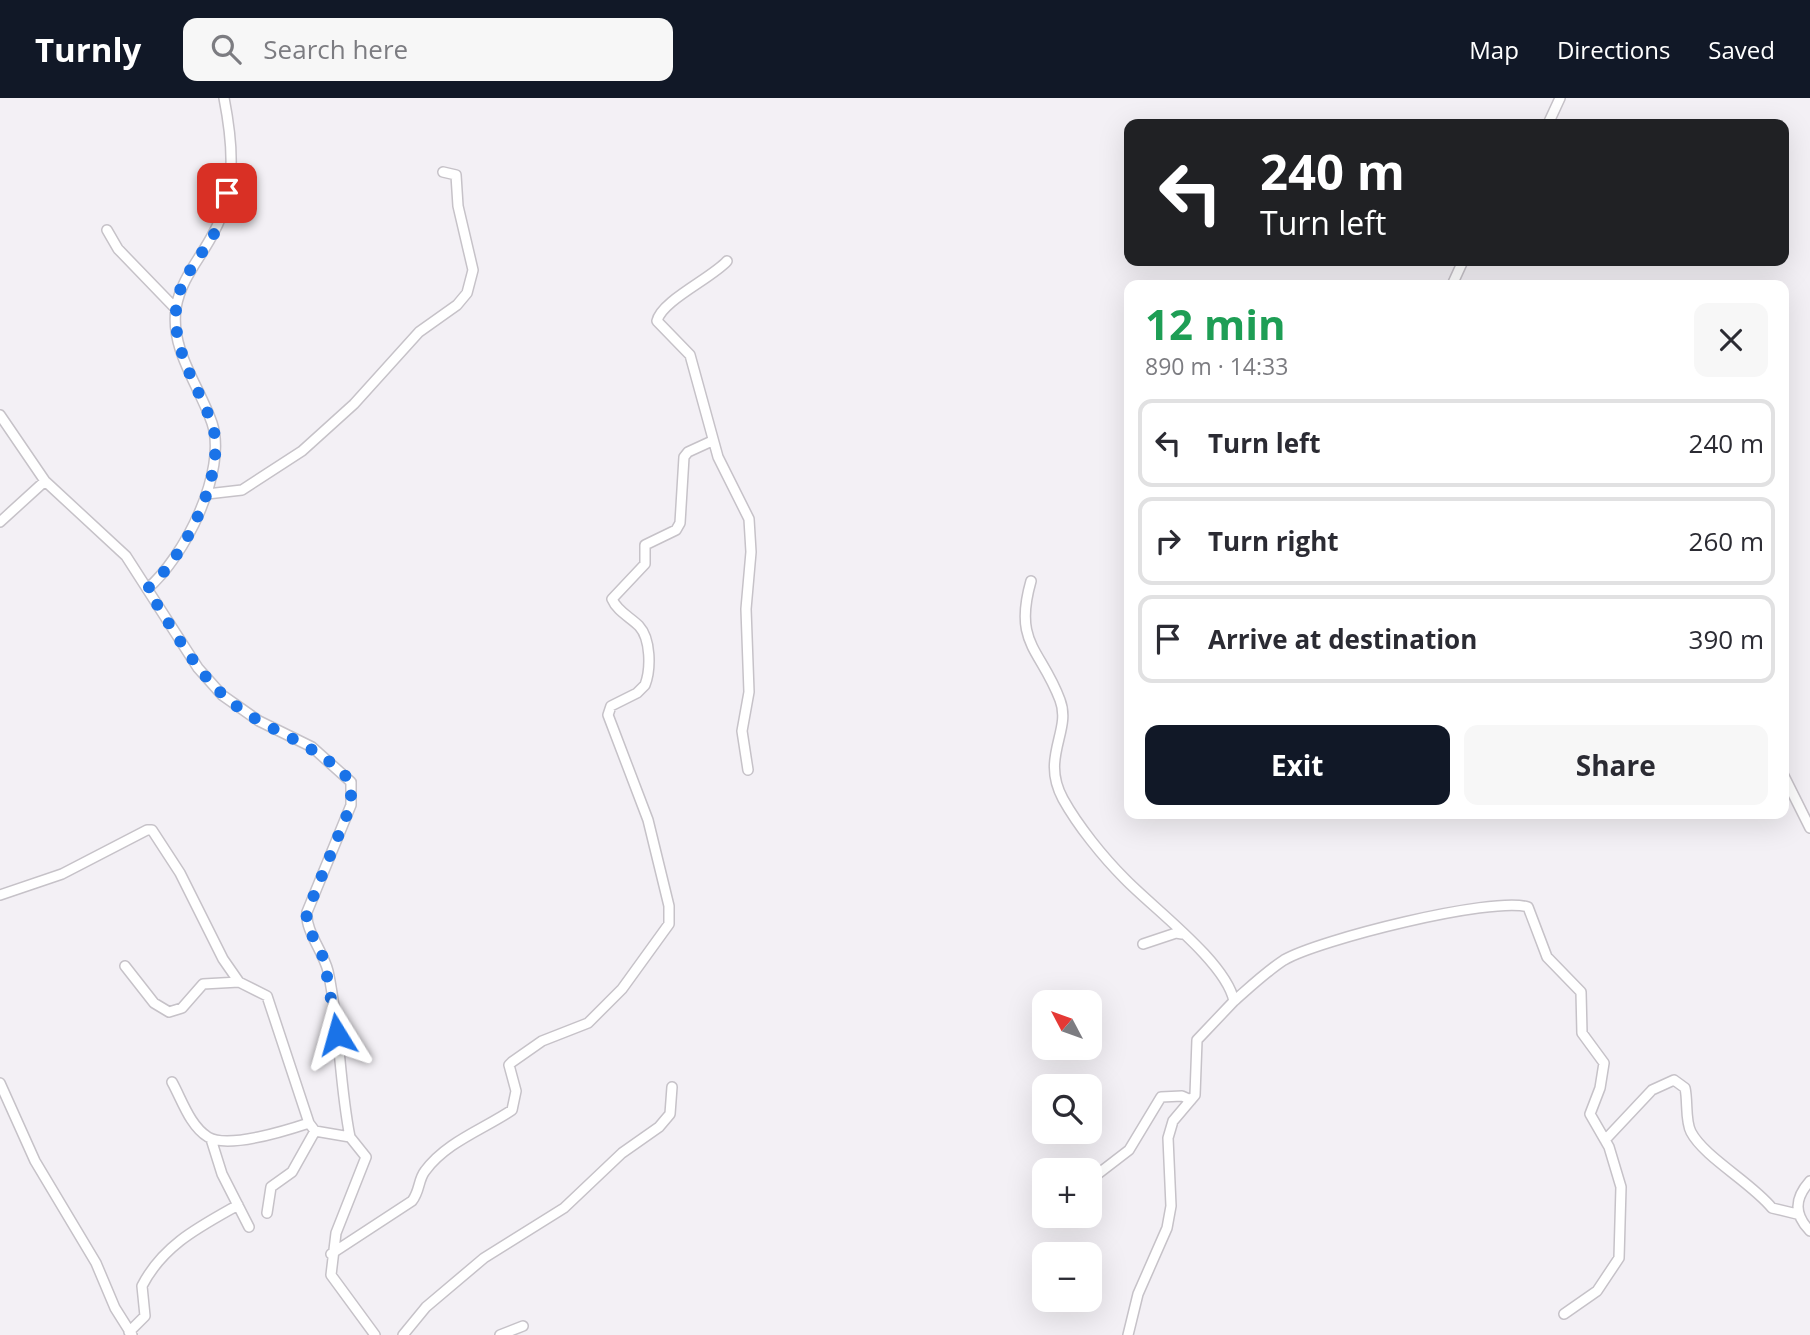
<!DOCTYPE html>
<html lang="en">
<head>
<meta charset="utf-8">
<style>
  :root { --surface:#fff; --page:#f7f7f7; --text:#2b2b33; --muted:#7c7c81; --line:#e1e1e2; --accent:#111827 }
  body { margin:0; font-family:"Open Sans",sans-serif; background:var(--page); color:var(--text); height:100vh; display:flex; flex-direction:column; font-size:26px; white-space:nowrap }
  * { box-sizing:border-box; margin:0 }
  p { font-size:23px; color:var(--muted) }
  .icon { flex:none; width:38px; height:38px; fill:none; stroke:currentColor; stroke-width:2; stroke-linecap:round; stroke-linejoin:round }
  .map { position:relative; flex:1; overflow:hidden }
  .details { position:absolute; left:1124px; top:182px; width:665px; height:539px; display:flex; flex-direction:column; background:var(--surface); border-radius:14px; box-shadow:0 7px 28px #0002 }
  .details>* { flex:none }
  .top-card { position:absolute; left:1124px; top:21px; width:665px; height:147px; border-radius:14px; box-shadow:0 7px 28px #0002; background:#202124; color:#fff; overflow:hidden }
  .needle { width:46px; rotate:311deg }
  .tools { position:absolute; left:1032px; top:892px; display:grid; gap:14px }
  .tools a { display:grid; place-items:center; width:70px; height:70px; border-radius:14px; background:var(--surface); box-shadow:0 7px 28px #0002; font-size:35px }
  .pin { position:absolute; display:grid; place-items:center; width:60px; height:60px; color:#fff; margin:-30px; border-radius:14px; box-shadow:0 4px 10px #0006 }
  .me { position:absolute; width:77px; margin:-38px; rotate:352deg; stroke-linejoin:round; filter:drop-shadow(0 0 5px #0008) }
  .turn { display:flex; align-items:center; gap:24px; height:147px; padding:0 21px; font-size:32px }
  .turn .icon { width:91px; height:91px; stroke-width:2.5 }
  .turn b { display:block; font-size:49px; line-height:60px }
  .round { display:grid; place-items:center; flex:none; width:74px; height:74px; border-radius:14px; background:var(--page) }
  .summary { display:flex; align-items:center; justify-content:space-between; height:119px; padding:0 21px }
  h1 { font-size:42px; font-weight:700; line-height:52px; color:#1e9e55 }
  .primary-button { display:flex; gap:14px; margin-top:auto; padding:14px 21px }
  .primary-button a { flex:1; height:80px; border-radius:14px; background:var(--accent); color:#fff; font-size:28px; font-weight:700; line-height:80px; text-align:center }
  .primary-button a+a { background:var(--page); color:var(--text) }
  ul { padding:0; list-style:none }
  li { display:flex; align-items:center; gap:21px; height:88px; margin:0 14px 10px; padding:0 7px; border:4px solid var(--line); border-radius:14px }
  li div { flex:1 }
  li b { display:block; font-size:26px }
  li em { font-style:normal }
  header { display:flex; align-items:center; gap:42px; box-sizing:border-box; height:98px; padding:0 35px; background:var(--accent); color:#fff }
  header strong { font-size:33px }
  nav { display:flex; gap:38px; margin-inline-start:auto; font-size:24px }
  .search { width:490px; height:63px; background:var(--page); display:flex; align-items:center; gap:18px; box-sizing:border-box; padding:0 24px; border-radius:14px; color:var(--muted); font-size:26px }
  .map>svg:first-child { display:block }
  .lines { fill:none; stroke-linecap:round; stroke-linejoin:round }
  .minor-casing { stroke:#c6c2c8; stroke-width:12 }
  .minor { stroke:#fff; stroke-width:9 }
  .route { stroke:#1a73e8; stroke-width:12; stroke-dasharray:0 21.6 }
</style>
</head>
<body>
<header>
<strong>Turnly</strong>
<div class="search"><svg class="icon" aria-label="search" viewBox="0 0 24 24"><circle cx="10" cy="10" r="6"/><path d="M15 15l6 6"/></svg>Search here</div>
<nav><a>Map</a><a>Directions</a><a>Saved</a></nav>
</header>
<div class="map">
<svg width="1810" height="1237" viewBox="0 0 1810 1237">
  <rect width="100%" height="100%" fill="#f3f0f5"/>
  <g class="lines">
    <!-- minor casing -->
    <g class="minor-casing">
      <path id="minor" d="M 1548,26 L 1560,0
        M 107,132 L 118,151 L 176,211
        M 727,163 C 712,180 661,203 657,223 L 690,257 L 718,359 L 749,421 L 751,454 L 746,511 L 749,594 L 742,633 L 748,672
        M 1452,187 L 1463,163
        M 0,317 L 45,383 L 126,458 L 198,570 L 222,597 L 259,623 L 312,649 L 351,684 L 351,707 L 307,814 C 305,833 323,853 328,873 C 340,928 339,984 350,1039 L 366,1059 L 336,1135 L 331,1177 L 375,1237
        M 207,396 L 242,392 L 302,353 L 354,306 L 419,234 L 457,207 L 467,195 L 473,172 L 458,108 L 456,77 L 443,74
        M 0,424 L 45,383
        M 1031,483 C 1013,546 1041,551 1060,602 C 1072,633 1040,659 1063,701 C 1078,728 1103,759 1125,781 C 1153,810 1226,864 1234,903 L 1197,942 L 1195,997 L 1173,1023 L 1168,1040 L 1171,1108 L 1167,1130 L 1138,1196 L 1128,1237
        M 147,491 C 184,460 228,373 212,325 C 199,287 170,252 176,210 C 181,180 201,160 214,134 C 237,91 233,46 224,0
        M 1783,676 L 1810,730
        M 0,797 L 62,776 L 147,732 L 152,732 L 180,775 L 223,861 L 239,884 L 267,898 L 309,1025 L 315,1033 L 350,1039
        M 1143,846 L 1176,835 L 1182,836
        M 125,868 L 154,905 L 169,914 L 182,910 L 203,886 L 239,884
        M 1234,903 C 1250,889 1267,873 1284,862 C 1318,842 1492,798 1528,809 L 1547,859 L 1581,894 L 1582,935 L 1604,965 L 1600,990 L 1590,1016 L 1609,1049 L 1621,1089 L 1619,1160 L 1597,1193 L 1564,1216
        M 172,984 C 182,1002 190,1028 208,1039 C 228,1051 288,1032 309,1025
        M 0,985 L 35,1063 L 96,1165 L 115,1210 L 132,1237
        M 211,1041 L 222,1076 L 249,1129
        M 1605,1042 L 1652,992 L 1674,982 L 1685,990 C 1688,1003 1685,1023 1691,1034 C 1704,1059 1752,1085 1772,1110 L 1797,1116
        M 1090,1082 L 1129,1052 L 1161,999 L 1182,998 L 1191,1002
        M 1810,1083 C 1794,1101 1794,1116 1810,1133
        M 267,1115 L 271,1089 L 292,1074 L 315,1033
        M 1047,1118 L 1059,1118
        M 331,1156 L 412,1103 C 420,1093 418,1082 425,1073 C 446,1044 484,1031 512,1012 L 516,993 L 509,967 L 512,964 L 542,943 L 588,925 L 622,891 L 669,826 L 669,808 L 648,722 L 608,617 L 611,608 L 637,595 L 645,587 C 651,571 651,541 639,528 C 630,519 617,513 612,501 L 645,466 L 645,447 L 676,432 L 680,425 L 684,359 L 688,354 L 712,343
        M 129,1234 L 145,1218 L 142,1188 C 163,1147 199,1129 238,1107
        M 403,1237 L 426,1209 L 484,1160 L 564,1110 L 622,1055 L 659,1029 L 670,1016 L 672,989
        M 500,1237 L 523,1228"/>
    </g>
    <!-- minor -->
    <use href="#minor" class="minor"/>
  </g>
  <g class="lines">
    <!-- route -->
    <path class="route" d="M 227,95 C 223,109 220,123 214,136 C 200,160 177,183 176,212 C 173,253 197,287 211,323 C 230,370 184,461 147,491 C 174,531 198,581 239,610 C 278,638 318,646 351,684 L 351,707 L 307,814 L 306,825 L 324,861 L 337,936"/>
  </g>
</svg>
<div class="tools">
<a><svg class="needle" viewBox="-14 -14 28 28"><path d="M0-13l5 13h-10z" fill="#e53935"/><path d="M0 13l5-13h-10z" fill="#7c7c81"/></svg></a>
<a><svg class="icon" aria-label="search" viewBox="0 0 24 24"><circle cx="10" cy="10" r="6"/><path d="M15 15l6 6"/></svg></a>
<a>+</a>
<a>−</a>
</div>
<div class="pin" style="left:227px;top:95px;background:#d93025"><svg class="icon" aria-label="arrive" viewBox="0 0 24 24"><path d="M6 21V4h12l-3 4 3 4H6"/></svg></div>
<svg class="me" style="left:337px;top:936px" viewBox="-20 -20 40 40"><path d="M0-17L14 15 0 8-14 15z" fill="#1a73e8" stroke="#fff" stroke-width="4"/></svg>
<div class="top-card">
<div class="turn"><svg class="icon" aria-label="left" viewBox="0 0 24 24"><path d="M17 20v-9H6M10 6l-5 5 5 5"/></svg><div><b>240 m</b>Turn left</div></div>
</div>
<section class="details">
<div class="summary"><div><h1>12 min</h1><p>890 m · 14:33</p></div><a class="round"><svg class="icon" aria-label="close" viewBox="0 0 24 24"><path d="M6 6l12 12M18 6L6 18"/></svg></a></div>
<ul>
<li><svg class="icon" aria-label="left" viewBox="0 0 24 24"><path d="M17 20v-9H6M10 6l-5 5 5 5"/></svg><div><b>Turn left</b></div><em>240 m</em></li>
<li><svg class="icon" aria-label="right" viewBox="0 0 24 24"><path d="M7 20v-9h11M14 6l5 5-5 5"/></svg><div><b>Turn right</b></div><em>260 m</em></li>
<li><svg class="icon" aria-label="arrive" viewBox="0 0 24 24"><path d="M6 21V4h12l-3 4 3 4H6"/></svg><div><b>Arrive at destination</b></div><em>390 m</em></li>
</ul>
<div class="primary-button"><a>Exit</a><a>Share</a></div>
</section>
</div>
</body>
</html>
